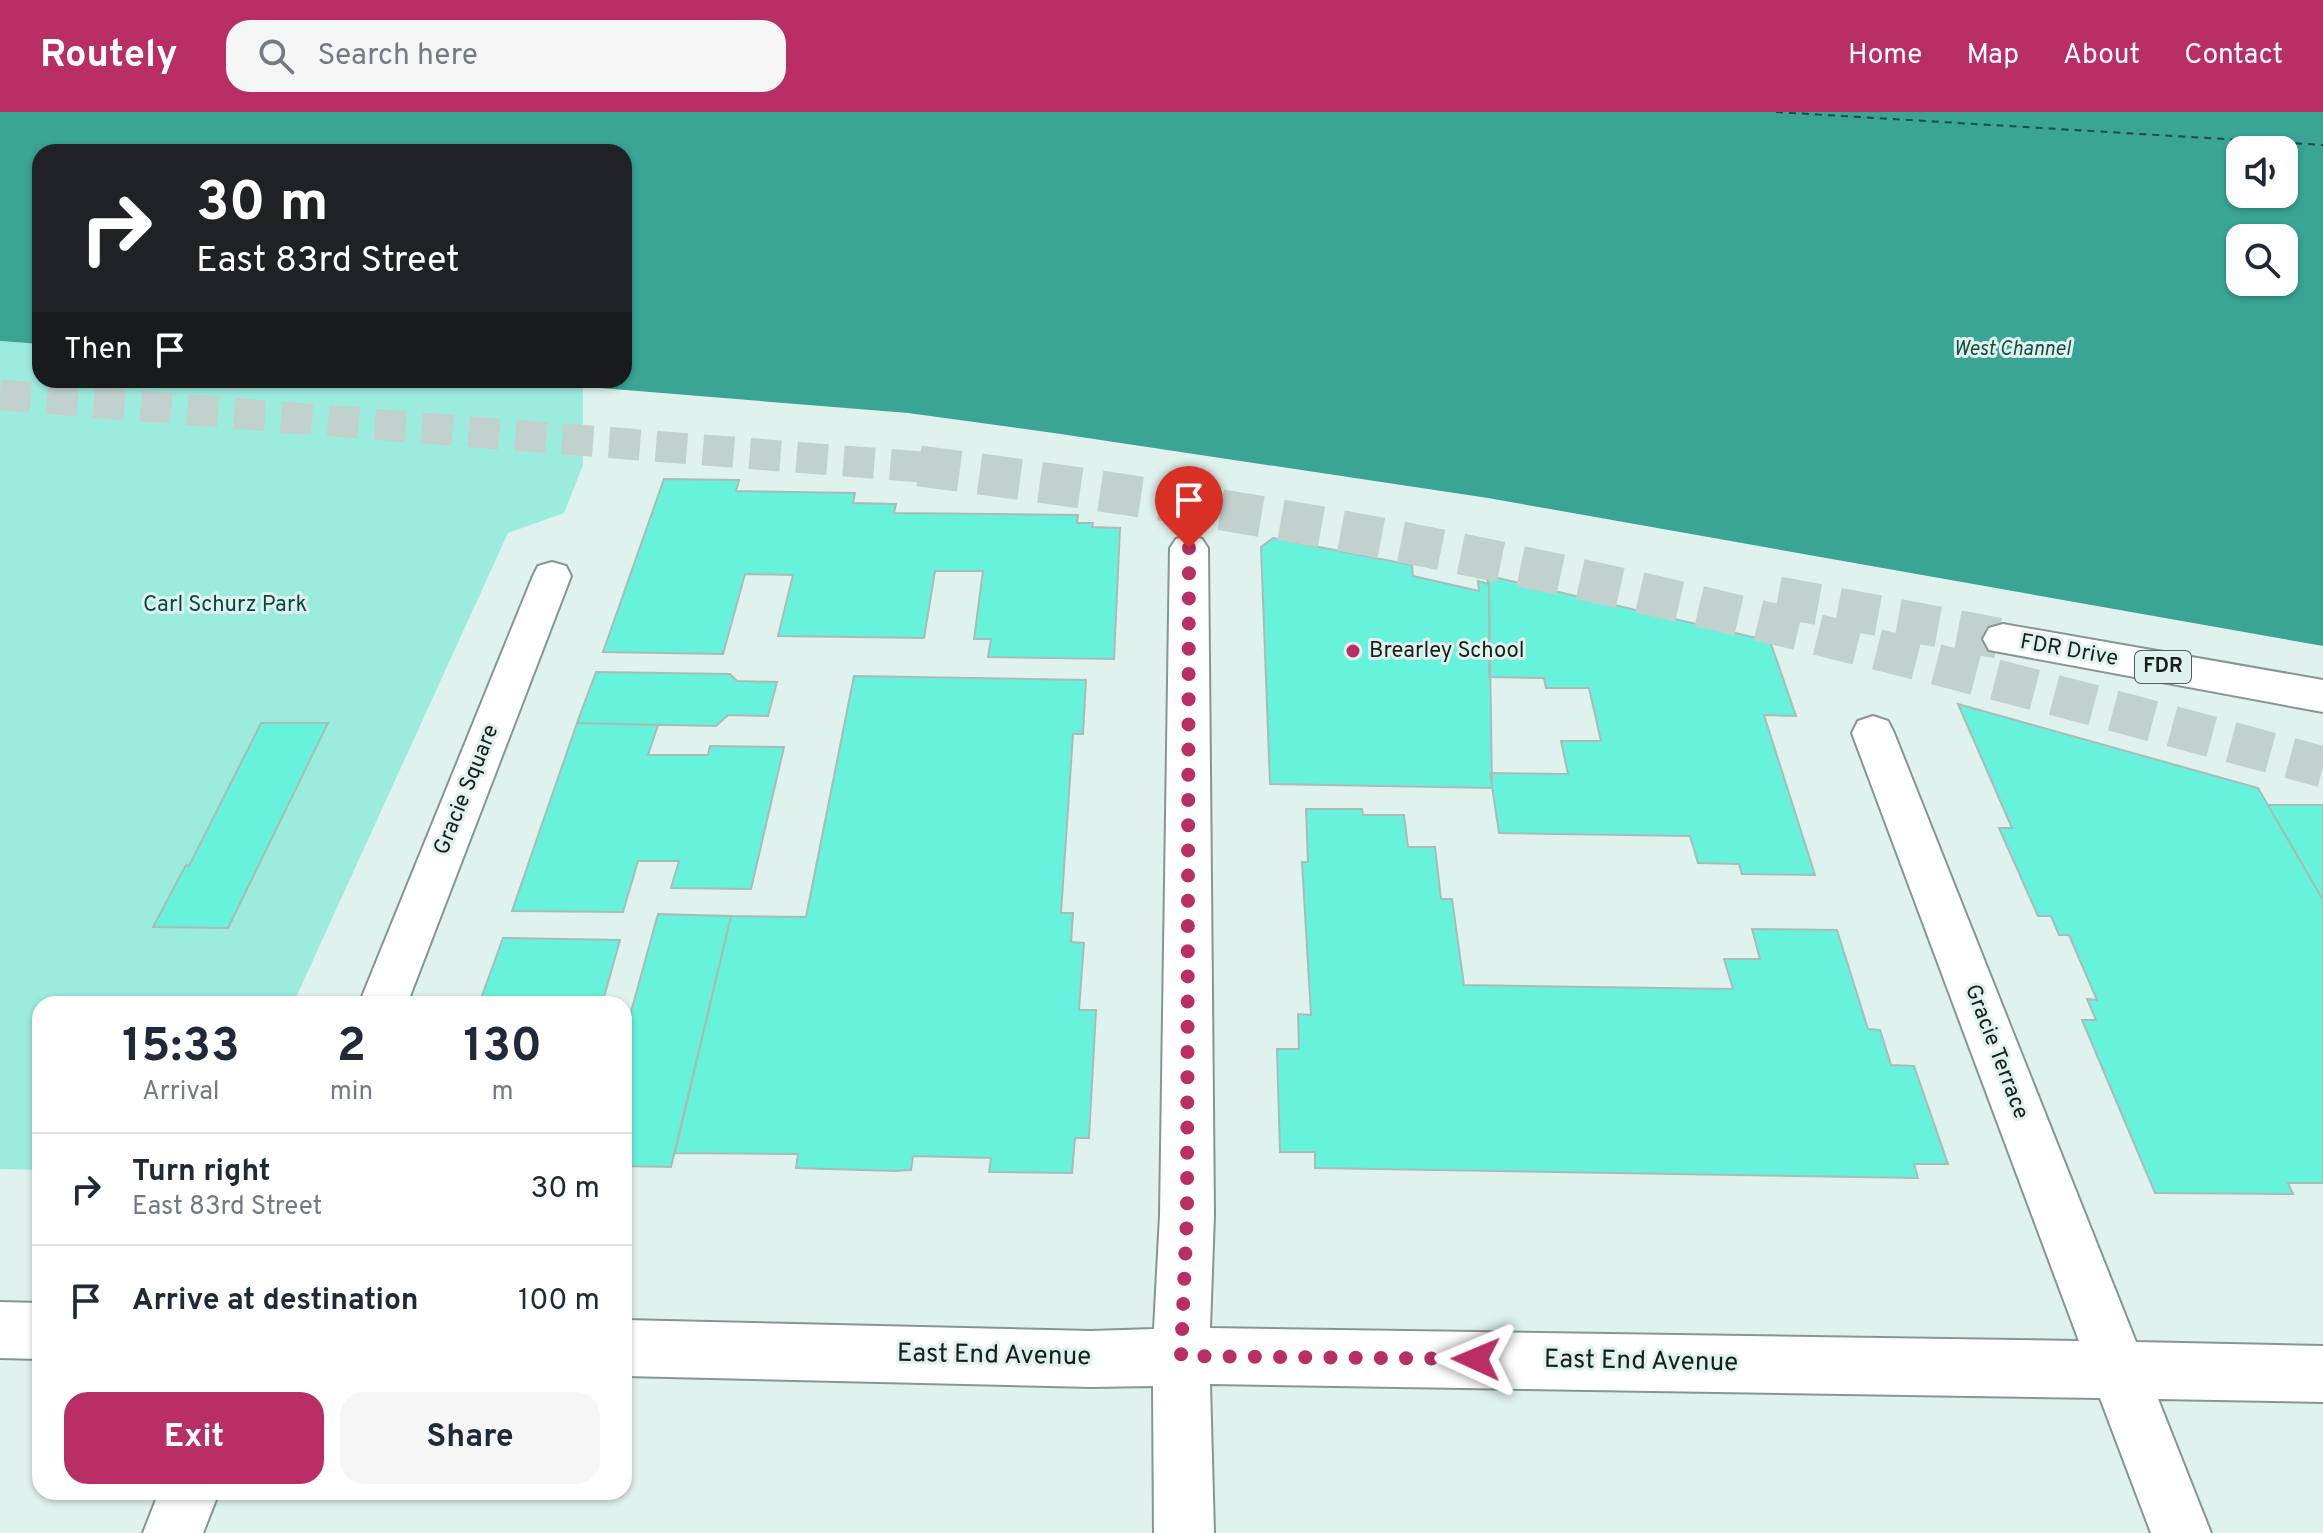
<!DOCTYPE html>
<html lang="en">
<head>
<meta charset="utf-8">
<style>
  :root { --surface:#fff; --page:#f6f6f7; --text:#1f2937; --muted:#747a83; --line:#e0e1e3; --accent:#ba2e66 }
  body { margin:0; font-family:Overpass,sans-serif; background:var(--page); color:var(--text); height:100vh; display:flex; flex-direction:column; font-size:30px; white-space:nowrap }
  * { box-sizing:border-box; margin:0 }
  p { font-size:26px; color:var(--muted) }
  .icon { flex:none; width:44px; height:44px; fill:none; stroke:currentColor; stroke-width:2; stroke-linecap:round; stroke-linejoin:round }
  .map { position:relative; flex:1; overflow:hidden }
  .panel { position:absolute; left:32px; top:884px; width:600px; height:504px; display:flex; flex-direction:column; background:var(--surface); border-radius:24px; box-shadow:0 2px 6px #0004 }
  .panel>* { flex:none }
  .banner { position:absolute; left:32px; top:32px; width:600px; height:244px; border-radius:24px; box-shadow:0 2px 6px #0004; background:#202124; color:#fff; overflow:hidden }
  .controls { position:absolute; left:2226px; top:24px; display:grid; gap:16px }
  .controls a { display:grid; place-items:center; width:72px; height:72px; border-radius:16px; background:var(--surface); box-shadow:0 2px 6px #0004; font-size:40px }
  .pin { position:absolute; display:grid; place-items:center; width:68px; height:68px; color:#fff; margin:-82px -34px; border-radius:50% 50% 50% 0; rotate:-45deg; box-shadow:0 0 8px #0007 }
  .pin .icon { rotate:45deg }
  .me { position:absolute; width:88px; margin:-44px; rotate:271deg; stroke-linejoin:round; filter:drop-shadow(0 0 6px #0008) }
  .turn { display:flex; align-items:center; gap:28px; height:168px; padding:0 32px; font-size:36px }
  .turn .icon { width:104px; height:104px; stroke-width:2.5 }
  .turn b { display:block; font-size:56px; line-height:68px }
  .then { display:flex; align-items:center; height:76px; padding:0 32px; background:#0003; gap:16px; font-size:30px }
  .eta { display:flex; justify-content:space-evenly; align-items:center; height:136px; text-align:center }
  .eta b { font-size:48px; font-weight:700; line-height:56px }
  .cta { display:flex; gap:16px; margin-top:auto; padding:16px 32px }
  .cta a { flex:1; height:92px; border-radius:24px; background:var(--accent); color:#fff; font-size:32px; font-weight:700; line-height:92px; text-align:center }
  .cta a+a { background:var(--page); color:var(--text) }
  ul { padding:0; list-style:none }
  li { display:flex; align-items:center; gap:24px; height:112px; padding:0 32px; border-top:2px solid var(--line) }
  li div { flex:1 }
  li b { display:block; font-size:30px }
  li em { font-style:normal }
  header { display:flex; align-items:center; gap:48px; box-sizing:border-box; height:112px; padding:0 40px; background:var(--accent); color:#fff }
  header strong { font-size:38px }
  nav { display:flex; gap:44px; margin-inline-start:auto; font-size:28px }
  .search { width:560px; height:72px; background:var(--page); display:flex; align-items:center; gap:20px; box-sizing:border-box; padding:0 28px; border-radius:24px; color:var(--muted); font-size:30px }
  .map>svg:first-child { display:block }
  .green { fill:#9cecde }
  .water { fill:#3aa595; fill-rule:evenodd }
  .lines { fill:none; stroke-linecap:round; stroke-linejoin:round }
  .ferry { stroke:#134f46; stroke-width:2; stroke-dasharray:7 6; stroke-linecap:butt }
  .building { fill:#67f2dc; stroke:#aabcb8; stroke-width:2 }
  .highway-tunnel-far1 { stroke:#c1d2ce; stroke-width:31; stroke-dasharray:31 16; stroke-linecap:butt }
  .highway-tunnel { stroke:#c1d2ce; stroke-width:41; stroke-dasharray:41 20; stroke-linecap:butt }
  .minor-casing { stroke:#869793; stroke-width:4 }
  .highway-casing { stroke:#869793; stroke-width:4 }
  .minor { fill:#fff; fill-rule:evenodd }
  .highway { fill:#fff; fill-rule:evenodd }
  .route { stroke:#ba2e66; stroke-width:14; stroke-dasharray:0 25.2 }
  .poi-dot { fill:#ba2e66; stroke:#dff2ee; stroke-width:3 }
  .labels { text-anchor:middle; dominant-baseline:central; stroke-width:6; stroke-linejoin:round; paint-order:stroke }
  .far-water-label { font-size:20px; font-style:italic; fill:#134f46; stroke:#dff2ee }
  .shield { fill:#dff2ee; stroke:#535e5b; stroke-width:2 }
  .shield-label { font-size:20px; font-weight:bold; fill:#171e1c }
  .park-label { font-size:22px; fill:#0a4941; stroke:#dff2ee }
  .poi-label { font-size:22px; fill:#171e1c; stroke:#dff2ee; text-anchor:start }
  .street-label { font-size:22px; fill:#171e1c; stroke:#dff2ee }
  .near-street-label { font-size:26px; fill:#171e1c; stroke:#dff2ee }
</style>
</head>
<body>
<header>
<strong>Routely</strong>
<div class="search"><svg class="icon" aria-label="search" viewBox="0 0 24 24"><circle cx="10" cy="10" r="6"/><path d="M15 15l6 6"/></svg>Search here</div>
<nav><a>Home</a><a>Map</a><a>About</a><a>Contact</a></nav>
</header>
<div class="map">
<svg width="2323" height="1421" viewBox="0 0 2323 1421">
  <rect width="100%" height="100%" fill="#dff2ee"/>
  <!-- green -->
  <path class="green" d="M 0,229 L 40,232 L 40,268 L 501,268 L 583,274 L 583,353 L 564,401 L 508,421 L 293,892 L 40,892 L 40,1058 L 0,1057 Z"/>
  <!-- water -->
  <path class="water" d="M 0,0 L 2323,0 L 2323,534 L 1488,386 L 1054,321 L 908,301 L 501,268 L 624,268 L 624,40 L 40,40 L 40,232 L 0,229 ZM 2240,38 L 2284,38 L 2284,82 L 2240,82 ZM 2240,126 L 2284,126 L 2284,170 L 2240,170 Z"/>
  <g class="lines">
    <!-- ferry -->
    <path class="ferry" d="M 1776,0 L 2323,33"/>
  </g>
  <!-- building -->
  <path class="building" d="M 664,367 L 739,368 L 736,379 L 855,381 L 853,391 L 896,392 L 894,401 L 1078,403 L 1077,411 L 1093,411 L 1092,415 L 1120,416 L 1114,547 L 988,545 L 991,527 L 974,527 L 983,459 L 935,459 L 924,526 L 778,524 L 793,463 L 745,462 L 723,542 L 603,540 Z
    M 1273,426 L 1412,453 L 1413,464 L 1479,479 L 1478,469 L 1489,472 L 1492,676 L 1270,672 L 1261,435 Z
    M 1485,463 L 1770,529 L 1796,604 L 1764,603 L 1815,763 L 1742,762 L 1739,752 L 1698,751 L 1690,724 L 1499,721 L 1490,661 L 1568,662 L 1561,629 L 1601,629 L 1589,576 L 1546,576 L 1544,566 L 1489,565 L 1489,472 Z
    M 596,560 L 730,562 L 737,569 L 777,570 L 768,604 L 728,603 L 716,614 L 577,611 Z
    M 854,564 L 1086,568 L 1083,622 L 1073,622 L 1061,801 L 1073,801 L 1071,830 L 1084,831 L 1079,898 L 1096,898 L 1089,1026 L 1075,1026 L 1072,1061 L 989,1060 L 991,1046 L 913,1044 L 911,1058 L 895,1059 L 796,1056 L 798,1042 L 675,1041 L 731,804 L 806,805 Z
    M 1958,592 L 2258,676 L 2323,788 L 2323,1071 L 2288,1071 L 2293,1082 L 2155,1081 L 2082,908 L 2096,908 L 2087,887 L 2097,888 L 2069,823 L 2059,823 L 2051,804 L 2038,804 L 1999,716 L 2012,716 Z
    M 261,611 L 328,611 L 228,816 L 153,815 L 186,753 L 189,754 Z
    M 577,611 L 658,613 L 648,643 L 708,643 L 710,634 L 784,635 L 751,777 L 671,776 L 679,749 L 638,749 L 623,800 L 512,799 Z
    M 2268,693 L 2323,693 L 2323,788 Z
    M 1306,697 L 1362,697 L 1363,703 L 1404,703 L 1408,735 L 1435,735 L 1441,787 L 1452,787 L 1464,873 L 1733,877 L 1724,847 L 1760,847 L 1752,817 L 1837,818 L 1868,917 L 1880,918 L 1891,953 L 1914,954 L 1948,1052 L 1914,1052 L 1918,1066 L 1315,1056 L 1315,1040 L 1280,1040 L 1277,937 L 1299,937 L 1298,902 L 1311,903 L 1302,750 L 1308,750 Z
    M 658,802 L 731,804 L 671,1055 L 624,1054 L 624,925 Z
    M 503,826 L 620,828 L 602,892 L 479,892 Z"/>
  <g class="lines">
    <!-- highway-tunnel-far1 -->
    <path class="highway-tunnel-far1" d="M 0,283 L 935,356"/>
    <!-- highway-tunnel -->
    <path class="highway-tunnel" d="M 919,354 C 1091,376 1262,402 1432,436 C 1732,496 2028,575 2323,655
      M 1778,485 L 2003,527"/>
    <!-- minor casing -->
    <g class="minor-casing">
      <path id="minor" d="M 1189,423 L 1202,427 L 1208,436 L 1214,1103 L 1210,1216 L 2079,1229 L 1852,621 L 1858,609 L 1873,604 L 1888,609 L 1894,621 L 2136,1230 L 2323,1234 L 2323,1290 L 2158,1287 L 2211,1421 L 2151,1421 L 2100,1286 L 1210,1272 L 1214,1421 L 1154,1421 L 1153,1274 L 1091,1275 L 624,1264 L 624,1208 L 1091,1219 L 1154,1217 L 1160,1103 L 1170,436 L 1176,427 Z
        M 552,450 L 566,454 L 571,464 L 407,892 L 359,892 L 533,464 L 538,454 Z
        M 0,1190 L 40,1191 L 40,1247 L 0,1246 Z
        M 159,1380 L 219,1380 L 203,1421 L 143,1421 Z"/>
    </g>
    <!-- highway casing -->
    <g class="highway-casing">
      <path id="highway" d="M 2003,512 L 2323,568 L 2323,600 L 1989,538 L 1983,527 L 1989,516 Z"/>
    </g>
    <!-- minor -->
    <use href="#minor" class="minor"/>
    <!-- highway -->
    <use href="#highway" class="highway"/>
  </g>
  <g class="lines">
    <!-- route -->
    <path class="route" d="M 1189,436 L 1187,1103 L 1181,1244 L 1476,1247"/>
  </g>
  <!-- markers -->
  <circle class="poi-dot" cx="1353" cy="539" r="8"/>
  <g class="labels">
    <!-- far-water labels -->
    <g class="far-water-label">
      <text x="2012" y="238">West Channel</text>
    </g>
    <!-- shield labels -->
    <rect class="shield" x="2135" y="539" width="56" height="32" rx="6"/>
    <g class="shield-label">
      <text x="2163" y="555">FDR</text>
    </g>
    <!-- park labels -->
    <g class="park-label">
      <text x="225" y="493">Carl Schurz Park</text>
    </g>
    <!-- poi labels -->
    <g class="poi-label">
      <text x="1369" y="539">Brearley School</text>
    </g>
    <!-- street labels -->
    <g class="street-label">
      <text transform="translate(2069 539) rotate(10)">FDR Drive</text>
      <text transform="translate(467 678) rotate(-68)">Gracie Square</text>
      <text transform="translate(1996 940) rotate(69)">Gracie Terrace</text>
    </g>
    <!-- near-street labels -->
    <g class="near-street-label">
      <text transform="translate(994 1244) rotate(1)">East End Avenue</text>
      <text transform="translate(1641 1250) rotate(1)">East End Avenue</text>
    </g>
  </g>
</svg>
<div class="controls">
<a><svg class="icon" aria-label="sound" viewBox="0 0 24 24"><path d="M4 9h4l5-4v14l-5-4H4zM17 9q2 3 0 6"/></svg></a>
<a><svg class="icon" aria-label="search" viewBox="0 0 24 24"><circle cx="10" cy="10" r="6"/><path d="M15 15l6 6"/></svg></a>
</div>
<div class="pin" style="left:1189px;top:436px;background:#d93025"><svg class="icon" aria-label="arrive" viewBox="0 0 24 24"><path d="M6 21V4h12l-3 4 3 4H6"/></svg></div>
<svg class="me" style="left:1476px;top:1247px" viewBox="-20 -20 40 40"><path d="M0-17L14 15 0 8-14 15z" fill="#ba2e66" stroke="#fff" stroke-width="4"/></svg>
<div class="banner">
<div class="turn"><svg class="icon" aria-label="right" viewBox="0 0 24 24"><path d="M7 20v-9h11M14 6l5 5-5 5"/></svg><div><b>30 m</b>East 83rd Street</div></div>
<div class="then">Then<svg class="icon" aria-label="arrive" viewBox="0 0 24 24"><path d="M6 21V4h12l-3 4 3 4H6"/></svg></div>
</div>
<section class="panel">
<div class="eta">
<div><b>15:33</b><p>Arrival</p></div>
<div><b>2</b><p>min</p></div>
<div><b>130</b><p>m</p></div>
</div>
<ul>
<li><svg class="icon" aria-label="right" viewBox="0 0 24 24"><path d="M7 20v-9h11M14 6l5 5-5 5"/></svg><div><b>Turn right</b><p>East 83rd Street</p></div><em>30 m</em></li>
<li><svg class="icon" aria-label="arrive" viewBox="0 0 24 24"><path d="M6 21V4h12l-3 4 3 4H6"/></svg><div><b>Arrive at destination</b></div><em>100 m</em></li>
</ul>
<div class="cta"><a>Exit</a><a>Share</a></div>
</section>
</div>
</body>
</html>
